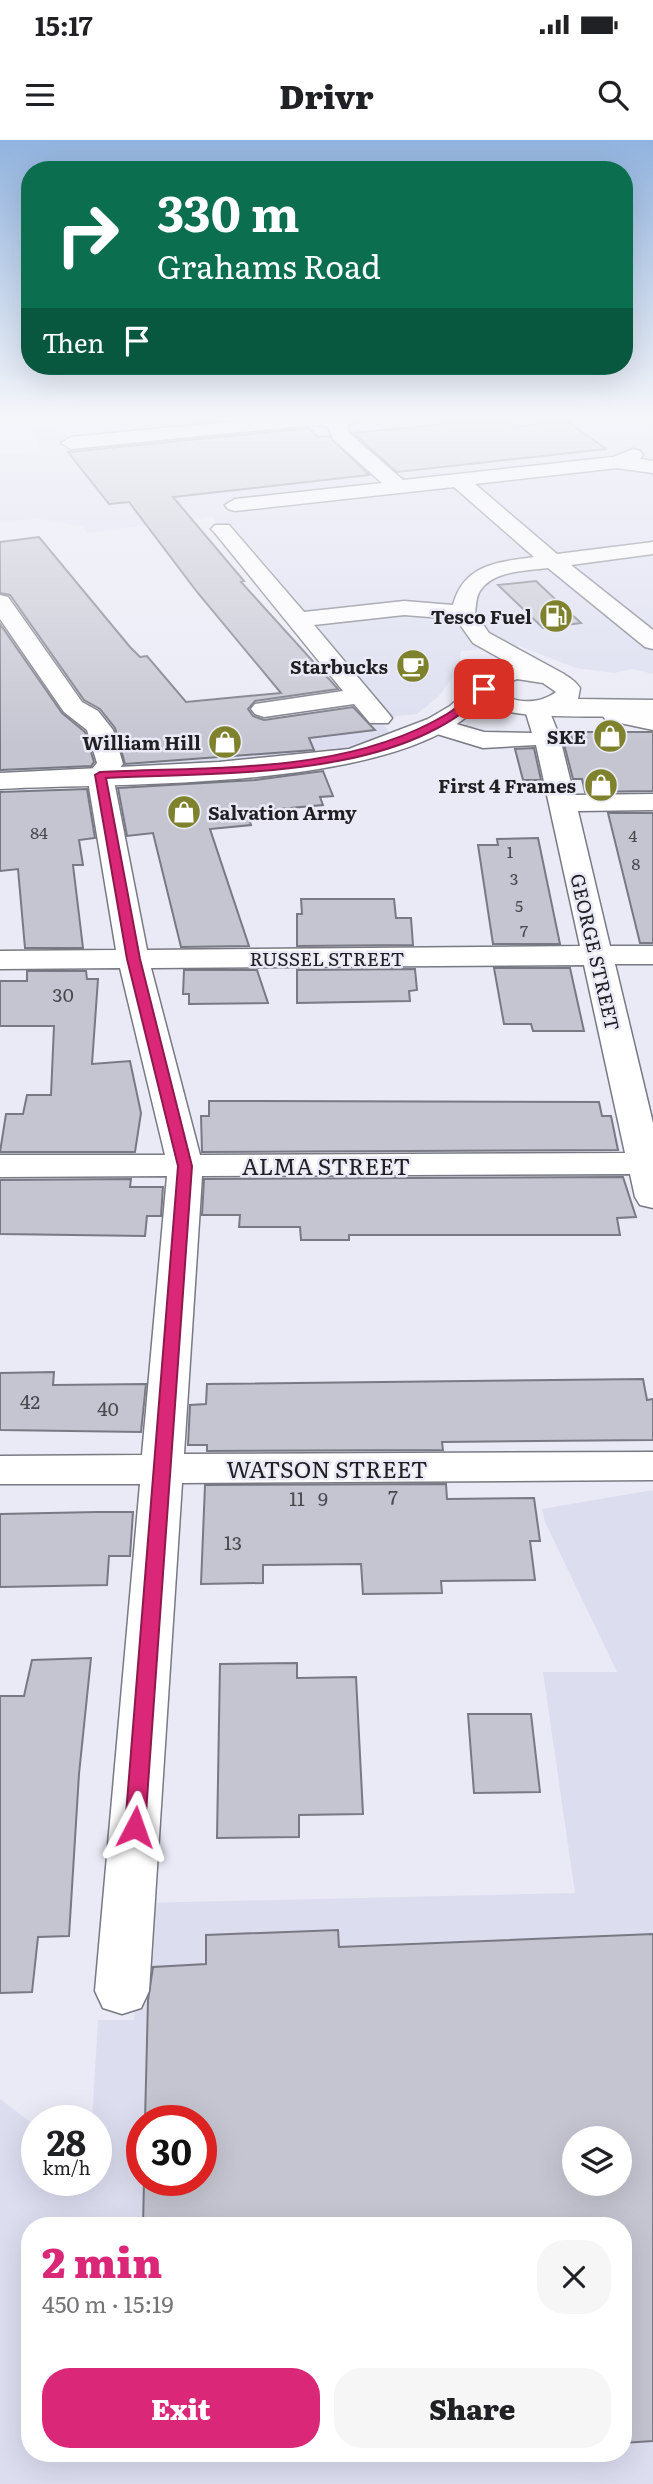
<!DOCTYPE html>
<html lang="en">
<head>
<meta charset="utf-8">
<style>
  :root { --surface:#fff; --page:#f6f6f6; --text:#202124; --muted:#757577; --accent:#db2777 }
  body { margin:0; font-family:Literata,serif; background:var(--page); color:var(--text); height:100vh; display:flex; flex-direction:column; font-size:26px; white-space:nowrap }
  * { box-sizing:border-box; margin:0 }
  p { font-size:23px; color:var(--muted) }
  .icon { flex:none; width:38px; height:38px; fill:none; stroke:currentColor; stroke-width:2; stroke-linecap:round; stroke-linejoin:round }
  .map { position:relative; flex:1; overflow:hidden }
  .sheet { position:absolute; left:21px; top:2077px; width:611px; height:245px; display:flex; flex-direction:column; background:var(--surface); border-radius:28px; box-shadow:0 7px 28px #0002 }
  .sheet>* { flex:none }
  .top-card { position:absolute; left:21px; top:21px; width:612px; height:214px; border-radius:28px; box-shadow:0 7px 28px #0002; background:#0b6e4f; color:#fff; overflow:hidden }
  .tools { position:absolute; left:562px; top:1986px; display:grid; gap:14px }
  .tools a { display:grid; place-items:center; width:70px; height:70px; border-radius:50%; background:var(--surface); box-shadow:0 7px 28px #0002; font-size:35px }
  .speed { position:absolute; left:21px; top:1965px; display:flex; gap:14px; font-size:35px; font-weight:700; text-align:center }
  .speed>* { display:grid; place-content:center; width:91px; height:91px; border-radius:50%; background:var(--surface); box-shadow:0 7px 28px #0002; line-height:1 }
  .speed small { font-size:18px; font-weight:400 }
  .speed .limit { border:10px solid #d22; background:#fff; color:#111 }
  .pin { position:absolute; display:grid; place-items:center; width:60px; height:60px; color:#fff; margin:-30px; border-radius:14px; box-shadow:0 4px 10px #0006 }
  .me { position:absolute; width:77px; margin:-38px; rotate:4deg; stroke-linejoin:round; filter:drop-shadow(0 0 5px #0008) }
  .turn { display:flex; align-items:center; gap:24px; height:147px; padding:0 21px; font-size:32px }
  .turn .icon { width:91px; height:91px; stroke-width:2.5 }
  .turn b { display:block; font-size:49px; line-height:60px }
  .then { display:flex; align-items:center; height:66px; padding:0 21px; background:#0003; gap:14px; font-size:26px }
  .round { display:grid; place-items:center; flex:none; width:74px; height:74px; border-radius:28px; background:var(--page) }
  .overview { display:flex; align-items:center; justify-content:space-between; height:119px; padding:0 21px }
  h1 { font-size:42px; font-weight:800; line-height:52px; color:var(--accent) }
  .action { display:flex; gap:14px; margin-top:auto; padding:14px 21px }
  .action a { flex:1; height:80px; border-radius:28px; background:var(--accent); color:#fff; font-size:28px; font-weight:800; line-height:80px; text-align:center }
  .action a+a { background:var(--page); color:var(--text) }
  .status { display:flex; justify-content:space-between; align-items:center; height:49px; padding:0 35px; background:var(--surface); direction:ltr }
  .status svg { height:19px; fill:currentColor }
  header { display:flex; justify-content:space-between; align-items:center; height:91px; padding:0 21px; background:var(--surface); font-size:32px; font-weight:800 }
  .map>svg:first-child { display:block }
  .built { fill:#dcdef0; fill-rule:evenodd }
  .building { fill:#c4c5d0; stroke:#787983; stroke-width:2; fill-rule:evenodd }
  .lines { fill:none; stroke-linecap:round; stroke-linejoin:round }
  .minor-casing { stroke:#787983; stroke-width:3 }
  .major-casing { stroke:#787983; stroke-width:3 }
  .minor { fill:#fff; fill-rule:evenodd }
  .major { fill:#fff; fill-rule:evenodd }
  .route { fill:#db2777; stroke:#8e194d; stroke-width:2 }
  .labels { text-anchor:middle; dominant-baseline:central; stroke-width:5; stroke-linejoin:round; paint-order:stroke }
  .far-number-label { font-size:16px; fill:#49494f }
  .far-poi-label { font-size:19px; font-weight:bold; fill:#202024; stroke:#e9eaf5; text-anchor:end }
  .far-street-label { font-size:19px; fill:#202024; stroke:#e9eaf5 }
  .number-label { font-size:19px; fill:#49494f }
  .street-label { font-size:23px; fill:#202024; stroke:#e9eaf5 }
</style>
</head>
<body>
<div class="status"><b>15:17</b><svg viewBox="0 0 49 12"><path d="M0 12V9h3v3zM5 12V6h3v6zM10 12V3h3v9zM15 12V0h3v12zM26 1h20v11H26zM47 4h2v5h-2z"/></svg></div>
<header><svg class="icon" aria-label="menu" viewBox="0 0 24 24"><path d="M4 6h16M4 12h16M4 18h16"/></svg>Drivr<svg class="icon" aria-label="search" viewBox="0 0 24 24"><circle cx="10" cy="10" r="6"/><path d="M15 15l6 6"/></svg></header>
<div class="map">
<svg width="653" height="2344" viewBox="0 0 653 2344">
  <rect width="100%" height="100%" fill="#e9eaf5"/>
  <!-- built -->
  <path class="built" d="M 175,277 L 653,277 L 653,534 L 632,529 L 614,533 L 576,528 L 519,506 L 461,511 L 458,530 L 438,557 L 417,574 L 379,578 L 397,602 L 358,614 L 0,641 L 0,575 L 85,571 L 108,600 L 324,580 L 378,578 L 212,377 L 87,393 L 82,386 L 36,379 L 0,382 L 0,315 L 40,312 L 33,287 Z
    M 653,1350 L 653,2344 L 0,2344 L 0,1959 L 37,1987 L 37,2040 L 96,2040 L 96,1981 L 92,1981 L 98,1880 L 134,1880 L 141,1763 L 575,1753 L 543,1532 L 617,1532 L 545,1382 L 542,1369 ZM 142,1981 L 201,1981 L 201,2040 L 142,2040 ZM 574,1998 L 620,1998 L 620,2044 L 574,2044 ZM 30,2086 L 623,2086 L 623,2314 L 30,2314 Z"/>
  <!-- building -->
  <path class="building" d="M 502,278 L 514,287 L 567,281 L 606,309 L 397,332 L 353,293 Z
    M 309,288 L 318,297 L 329,296 L 369,335 L 173,357 L 244,441 L 241,442 L 338,549 L 255,561 L 248,569 L 253,576 L 264,580 L 353,567 L 375,590 L 309,598 L 314,610 L 125,624 L 115,588 L 100,569 L 84,560 L 10,455 L 0,453 L 0,402 L 39,397 L 130,507 L 140,517 L 147,516 L 186,562 L 281,553 L 197,452 L 129,362 L 109,364 L 68,312 Z
    M 536,441 L 555,459 L 581,483 L 543,488 L 498,445 Z
    M 0,484 L 62,573 L 85,592 L 94,622 L 91,626 L 0,630 Z
    M 570,592 L 653,592 L 653,651 L 585,652 L 582,639 L 573,639 L 564,604 L 573,604 Z
    M 534,608 L 541,640 L 523,640 L 515,609 Z
    M 323,631 L 333,656 L 320,657 L 323,665 L 247,672 L 251,685 L 210,689 L 249,806 L 181,807 L 153,693 L 127,696 L 118,648 L 255,640 Z
    M 87,649 L 95,698 L 79,700 L 83,725 L 73,725 L 83,808 L 25,808 L 18,729 L 0,731 L 0,652 Z
    M 608,673 L 653,673 L 653,803 L 640,803 Z
    M 538,698 L 560,804 L 493,804 L 478,705 L 498,705 L 497,699 Z
    M 301,759 L 394,759 L 396,778 L 411,778 L 413,805 L 297,806 L 297,774 L 302,774 Z
    M 494,828 L 570,828 L 584,891 L 533,891 L 531,884 L 504,884 Z
    M 415,829 L 417,850 L 409,851 L 410,861 L 297,863 L 297,830 Z
    M 184,830 L 257,830 L 268,863 L 189,864 L 189,854 L 183,854 Z
    M 27,831 L 86,831 L 87,839 L 98,839 L 92,924 L 130,921 L 141,973 L 135,1012 L 0,1012 L 6,974 L 23,974 L 27,955 L 51,955 L 54,886 L 0,886 L 0,841 L 27,841 Z
    M 209,961 L 599,962 L 602,976 L 611,976 L 618,1010 L 202,1012 L 201,976 L 209,976 Z
    M 623,1037 L 636,1077 L 617,1078 L 620,1095 L 349,1095 L 349,1100 L 301,1100 L 300,1087 L 239,1087 L 240,1075 L 202,1075 L 204,1039 Z
    M 131,1039 L 130,1047 L 163,1047 L 161,1076 L 147,1076 L 145,1096 L 0,1094 L 0,1040 Z
    M 54,1232 L 53,1245 L 146,1244 L 141,1292 L 0,1290 L 0,1233 Z
    M 643,1239 L 647,1260 L 653,1259 L 653,1300 L 442,1302 L 443,1310 L 207,1311 L 207,1305 L 188,1305 L 190,1265 L 206,1264 L 207,1244 Z
    M 446,1344 L 447,1359 L 534,1358 L 540,1401 L 530,1401 L 535,1440 L 441,1441 L 442,1453 L 363,1454 L 361,1424 L 263,1425 L 263,1443 L 201,1444 L 205,1345 Z
    M 97,1372 L 133,1372 L 130,1416 L 109,1416 L 107,1445 L 0,1447 L 0,1374 Z
    M 91,1518 L 79,1634 L 69,1796 L 38,1797 L 32,1852 L 0,1853 L 0,1556 L 24,1556 L 32,1520 Z
    M 297,1523 L 297,1538 L 356,1537 L 363,1674 L 299,1675 L 299,1697 L 217,1698 L 220,1524 Z
    M 468,1574 L 531,1574 L 540,1652 L 474,1653 Z
    M 338,1790 L 339,1807 L 653,1794 L 653,2301 L 623,2303 L 623,2086 L 143,2086 L 144,2040 L 201,2040 L 201,1981 L 145,1981 L 148,1860 L 153,1827 L 206,1824 L 206,1795 ZM 574,1998 L 620,1998 L 620,2044 L 574,2044 Z"/>
  <g class="lines">
    <!-- minor casing -->
    <g class="minor-casing">
      <path id="minor" d="M 280,277 L 361,277 L 359,281 L 347,285 L 349,293 L 403,340 L 613,317 L 633,309 L 640,311 L 643,315 L 640,319 L 653,321 L 653,333 L 617,328 L 475,344 L 557,414 L 653,402 L 653,414 L 571,425 L 653,490 L 653,509 L 645,507 L 548,428 C 527,431 493,430 480,451 C 476,456 476,467 475,473 L 489,493 L 564,534 L 567,539 L 564,544 L 546,544 L 473,503 L 456,479 L 404,475 L 314,485 L 388,573 L 392,578 L 388,583 L 370,583 L 354,564 L 264,577 L 255,574 L 251,569 L 255,564 L 343,551 L 215,393 L 211,389 L 215,385 L 229,385 L 304,472 L 404,461 L 453,465 C 464,424 498,422 534,417 L 454,347 L 235,371 L 228,369 L 225,365 L 235,359 L 382,343 L 334,300 L 327,286 L 312,285 L 71,309 L 61,303 L 71,297 Z
        M 0,455 L 8,457 L 82,562 L 98,571 L 113,590 L 123,624 L 113,636 L 147,810 L 580,806 L 536,605 L 483,608 L 437,594 L 433,589 L 437,584 L 446,581 L 484,592 L 532,593 L 524,567 L 528,562 L 546,562 L 560,598 L 574,655 L 653,654 L 653,670 L 578,671 L 610,806 L 653,806 L 653,824 L 615,824 L 653,983 L 653,1068 L 640,1065 L 635,1057 L 630,1034 L 202,1036 L 184,1314 L 653,1312 L 653,1340 L 182,1343 L 149,1851 L 141,1868 L 122,1874 L 103,1868 L 95,1851 L 140,1344 L 0,1344 L 0,1316 L 142,1315 L 167,1036 L 0,1037 L 0,1015 L 165,1015 L 120,828 L 0,829 L 0,811 L 116,810 L 87,635 L 97,623 L 87,590 L 64,572 L 0,479 ZM 584,825 L 625,1013 L 200,1015 L 151,828 Z
        M 615,567 L 653,574 L 653,590 L 606,580 L 602,575 L 606,570 Z"/>
    </g>
    <!-- major casing -->
    <g class="major-casing">
      <path id="major" d="M 517,525 C 539,526 567,529 580,548 L 578,559 L 653,560 L 653,576 C 612,575 512,582 482,563 C 400,653 119,642 0,649 L 0,633 L 219,622 L 349,609 L 428,579 L 450,566 L 487,532 ZM 517,539 L 543,543 L 556,552 C 539,565 510,565 496,548 Z"/>
    </g>
    <!-- minor -->
    <use href="#minor" class="minor"/>
    <!-- major -->
    <use href="#major" class="major"/>
  </g>
  <!-- sky -->
  <linearGradient id="sky" x2="0" y2="1"><stop stop-color="#91b3de"/><stop offset="0.46" stop-color="#f5f6fa"/><stop offset="1" stop-color="#f5f6fa" stop-opacity="0"/></linearGradient>
  <rect width="653" height="605" fill="url(#sky)"/>
  <!-- route -->
  <path class="route" d="M 480,546 L 489,549 C 405,641 222,632 106,638 L 140,819 L 192,1026 L 145,1687 L 142,1693 L 135,1695 L 128,1693 L 125,1687 L 178,1026 L 127,819 L 95,635 L 100,632 C 215,626 345,635 447,574 C 459,567 470,555 480,546 Z"/>
  <!-- icons -->
  <defs>
    <g id="fuel-disc" transform="scale(1.75)"><circle r="9.5" fill="#7e822c" stroke="#e9eaf5"/><path d="M-5.5-6h7V0h2V4h1.3V-2.5L3-4.5l.8-.8L6-3V5H2.5V1h-1V6h-7ZM-4.2-4.7v3.2H.2V-4.7Z" fill="#fff"/></g>
    <g id="cafe-disc" transform="scale(1.75)"><circle r="9.5" fill="#7e822c" stroke="#e9eaf5"/><path d="M-5.5-4.5H6V0H3Q3 3.5 0 3.5H-2.5Q-5.5 3.5-5.5 0ZM3-3.2v2h1.7v-2ZM-6 4.5H4V6H-6Z" fill="#fff"/></g>
    <g id="shop-disc" transform="scale(1.75)"><circle r="9.5" fill="#7e822c" stroke="#e9eaf5"/><path d="M-5-2.5h2.3a2.7 3.5 0 0 1 5.4 0H5L5.5 6h-11ZM-1.5-2.5h3a1.5 2.3 0 0 0-3 0Z" fill="#fff"/></g>
  </defs>
  <g fill-rule="evenodd">
    <use href="#fuel-disc" x="556" y="476"/>
    <use href="#cafe-disc" x="413" y="526"/>
    <use href="#shop-disc" x="610" y="596"/>
    <use href="#shop-disc" x="225" y="602"/>
    <use href="#shop-disc" x="601" y="645"/>
    <use href="#shop-disc" x="184" y="672"/>
  </g>
  <g class="labels">
    <!-- far-number labels -->
    <g class="far-number-label">
      <text x="39" y="692">84</text>
      <text x="633" y="695">4</text>
      <text x="510" y="711">1</text>
      <text x="636" y="723">8</text>
      <text x="514" y="738">3</text>
      <text x="519" y="765">5</text>
      <text x="524" y="790">7</text>
    </g>
    <!-- far-poi labels -->
    <g class="far-poi-label">
      <text x="532" y="476">Tesco Fuel</text>
      <text x="388" y="526">Starbucks</text>
      <text x="586" y="596">SKE</text>
      <text x="201" y="602">William Hill</text>
      <text x="576" y="645">First 4 Frames</text>
      <text x="208" y="672" text-anchor="start">Salvation Army</text>
    </g>
    <!-- far-street labels -->
    <g class="far-street-label">
      <text transform="translate(596 812) rotate(77)">GEORGE STREET</text>
      <text x="327" y="818">RUSSEL STREET</text>
    </g>
    <!-- number labels -->
    <g class="number-label">
      <text x="63" y="854">30</text>
      <text x="30" y="1261">42</text>
      <text x="108" y="1268">40</text>
      <text x="393" y="1356">7</text>
      <text x="297" y="1358">11</text>
      <text x="323" y="1358">9</text>
      <text x="233" y="1402">13</text>
    </g>
    <!-- street labels -->
    <g class="street-label">
      <text x="326" y="1025">ALMA STREET</text>
      <text x="327" y="1328">WATSON STREET</text>
    </g>
  </g>
</svg>
<div class="tools">
<a><svg class="icon" aria-label="layers" viewBox="0 0 24 24"><path d="M12 4l9 5-9 5-9-5zM3 14l9 5 9-5"/></svg></a>
</div>
<div class="speed"><div>28<small>km/h</small></div><div class="limit">30</div></div>
<div class="pin" style="left:484px;top:549px;background:#d93025"><svg class="icon" aria-label="arrive" viewBox="0 0 24 24"><path d="M6 21V4h12l-3 4 3 4H6"/></svg></div>
<svg class="me" style="left:135px;top:1687px" viewBox="-20 -20 40 40"><path d="M0-17L14 15 0 8-14 15z" fill="#db2777" stroke="#fff" stroke-width="4"/></svg>
<div class="top-card">
<div class="turn"><svg class="icon" aria-label="right" viewBox="0 0 24 24"><path d="M7 20v-9h11M14 6l5 5-5 5"/></svg><div><b>330 m</b>Grahams Road</div></div>
<div class="then">Then<svg class="icon" aria-label="arrive" viewBox="0 0 24 24"><path d="M6 21V4h12l-3 4 3 4H6"/></svg></div>
</div>
<section class="sheet">
<div class="overview"><div><h1>2 min</h1><p>450 m · 15:19</p></div><a class="round"><svg class="icon" aria-label="close" viewBox="0 0 24 24"><path d="M6 6l12 12M18 6L6 18"/></svg></a></div>
<div class="action"><a>Exit</a><a>Share</a></div>
</section>
</div>
</body>
</html>
